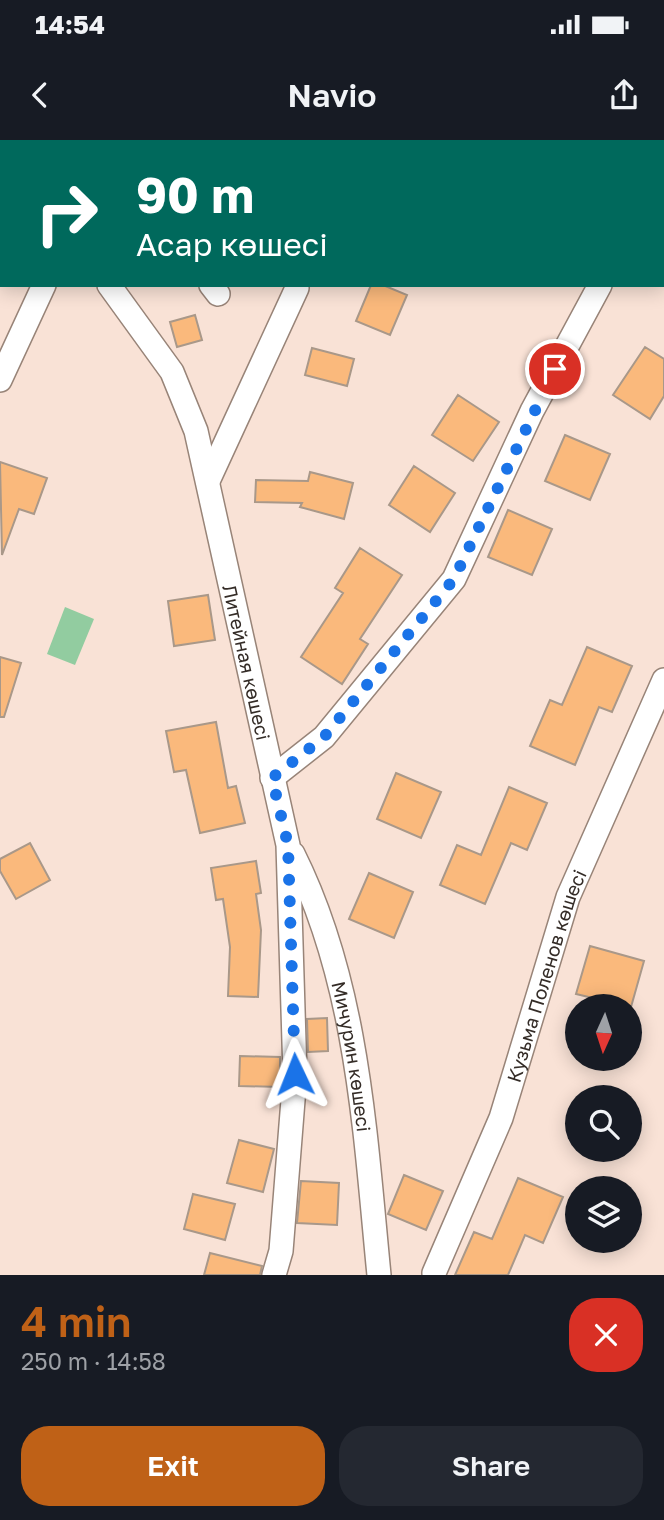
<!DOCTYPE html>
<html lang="en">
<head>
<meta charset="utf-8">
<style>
  :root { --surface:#171b24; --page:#242831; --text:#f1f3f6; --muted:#9ea1a6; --accent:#bf6117 }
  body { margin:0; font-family:"Golos Text",sans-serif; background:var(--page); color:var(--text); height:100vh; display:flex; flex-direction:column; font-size:26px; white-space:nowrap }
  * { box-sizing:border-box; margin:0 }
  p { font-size:23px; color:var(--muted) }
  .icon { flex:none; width:38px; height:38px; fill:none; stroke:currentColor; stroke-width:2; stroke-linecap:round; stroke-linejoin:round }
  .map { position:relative; height:1135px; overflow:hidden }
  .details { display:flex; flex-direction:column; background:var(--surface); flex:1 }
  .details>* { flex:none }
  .top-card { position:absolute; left:0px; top:0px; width:665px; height:147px; box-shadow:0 4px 18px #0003; background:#00695c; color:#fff; overflow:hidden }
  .needle { width:46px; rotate:183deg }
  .controls { position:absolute; left:565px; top:854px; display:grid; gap:14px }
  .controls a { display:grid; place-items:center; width:77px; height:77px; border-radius:50%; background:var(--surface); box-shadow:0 4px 18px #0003; font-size:35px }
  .pin { position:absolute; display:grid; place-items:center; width:60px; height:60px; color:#fff; margin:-30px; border:4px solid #fff; border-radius:50%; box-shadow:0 2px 7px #0007 }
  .me { position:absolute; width:77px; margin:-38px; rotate:358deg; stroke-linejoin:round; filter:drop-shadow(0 0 5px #0008) }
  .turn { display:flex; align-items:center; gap:24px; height:147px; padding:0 21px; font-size:32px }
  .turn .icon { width:91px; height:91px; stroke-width:2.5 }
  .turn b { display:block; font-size:49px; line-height:60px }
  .round { display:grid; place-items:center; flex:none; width:74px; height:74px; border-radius:28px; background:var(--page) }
  .summary { display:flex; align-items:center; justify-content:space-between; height:119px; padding:0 21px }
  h1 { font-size:42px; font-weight:600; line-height:52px; color:var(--accent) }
  .cta { display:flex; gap:14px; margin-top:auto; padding:14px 21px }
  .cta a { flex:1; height:80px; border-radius:28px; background:var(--accent); color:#fff; font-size:28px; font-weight:600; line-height:80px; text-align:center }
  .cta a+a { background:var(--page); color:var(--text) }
  .status { display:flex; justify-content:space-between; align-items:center; height:49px; padding:0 35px; background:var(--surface); direction:ltr }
  .status svg { height:19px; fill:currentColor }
  header { display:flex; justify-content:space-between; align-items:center; height:91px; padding:0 21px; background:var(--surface); font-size:32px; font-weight:600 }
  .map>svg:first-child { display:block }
  .green { fill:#92cca0 }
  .building { fill:#fab97c; stroke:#a99889; stroke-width:2 }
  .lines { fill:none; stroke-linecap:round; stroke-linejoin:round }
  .minor-casing { stroke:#988478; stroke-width:26 }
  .minor { stroke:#fff; stroke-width:23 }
  .route { stroke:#1a73e8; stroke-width:12; stroke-dasharray:0 21.6 }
  .labels { text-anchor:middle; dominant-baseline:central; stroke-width:7; stroke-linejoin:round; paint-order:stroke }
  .street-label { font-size:19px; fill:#342c27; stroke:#fcf3ee }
</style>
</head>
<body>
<div class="status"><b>14:54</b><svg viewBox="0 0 49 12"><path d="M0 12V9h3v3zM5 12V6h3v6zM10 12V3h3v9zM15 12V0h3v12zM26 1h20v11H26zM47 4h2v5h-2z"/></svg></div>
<header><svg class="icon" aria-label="back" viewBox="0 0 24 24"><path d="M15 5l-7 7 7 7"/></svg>Navio<svg class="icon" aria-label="share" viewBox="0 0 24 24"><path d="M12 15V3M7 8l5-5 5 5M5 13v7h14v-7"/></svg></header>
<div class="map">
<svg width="664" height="1135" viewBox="0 0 664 1135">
  <rect width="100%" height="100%" fill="#f9e2d6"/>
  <!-- green -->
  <path class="green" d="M 65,467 L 94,479 L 75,525 L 47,514 Z"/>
  <!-- building -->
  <path class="building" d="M 371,145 L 383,145 L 407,155 L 390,195 L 356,181 Z
    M 195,175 L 202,200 L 177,207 L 170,182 Z
    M 645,207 L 664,219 L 664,256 L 650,279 L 613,255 Z
    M 312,208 L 354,219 L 347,246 L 305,235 Z
    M 458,255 L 499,282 L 473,321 L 432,295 Z
    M 565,295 L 610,314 L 590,360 L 545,341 Z
    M 0,322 L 47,338 L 34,374 L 19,369 L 2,415 Z
    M 414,326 L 455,353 L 430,392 L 389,365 Z
    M 310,332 L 353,343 L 344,379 L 300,367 L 302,363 L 255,362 L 256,340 L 308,341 Z
    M 508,370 L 552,389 L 532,435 L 488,417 Z
    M 360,408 L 402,435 L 360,499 L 368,504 L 342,544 L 301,517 L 343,453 L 335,448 Z
    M 208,455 L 215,500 L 174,506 L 168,461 Z
    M 587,507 L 632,526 L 612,572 L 599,567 L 575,625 L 530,606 L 550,560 L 562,565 Z
    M 0,517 L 21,523 L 4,577 L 0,577 Z
    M 216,582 L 228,648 L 236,646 L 245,683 L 200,693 L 186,630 L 174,632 L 166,591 Z
    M 396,633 L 441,652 L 421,698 L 377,679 Z
    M 509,647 L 547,663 L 527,710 L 511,703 L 485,764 L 440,745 L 457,705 L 481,715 Z
    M 30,703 L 50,740 L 16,759 L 0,731 L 0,719 Z
    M 256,721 L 261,753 L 256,754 L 261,790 L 258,857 L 228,856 L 230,807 L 223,759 L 216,760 L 211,728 Z
    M 369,733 L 413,752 L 394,798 L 349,779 Z
    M 590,806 L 644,821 L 631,867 L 576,854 Z
    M 327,878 L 328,911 L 308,912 L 307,879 Z
    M 240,916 L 280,917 L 280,947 L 239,946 Z
    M 239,1000 L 274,1009 L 263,1052 L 227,1043 Z
    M 404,1035 L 443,1051 L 426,1090 L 388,1074 Z
    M 518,1038 L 563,1057 L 543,1103 L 525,1095 L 508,1135 L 455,1135 L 474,1092 L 492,1099 Z
    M 301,1041 L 339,1043 L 337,1085 L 297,1083 Z
    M 193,1054 L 235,1064 L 225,1100 L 184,1089 Z
    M 210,1113 L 262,1126 L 260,1135 L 204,1135 Z"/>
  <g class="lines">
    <!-- minor casing -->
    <g class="minor-casing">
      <g id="minor">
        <path d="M 439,0 L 441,2"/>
        <path d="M 106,2 L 107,0"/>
        <path d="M 663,32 L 664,30"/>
        <path d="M 0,53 L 2,54"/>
        <path id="s1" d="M 109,145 L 172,232 L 196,291 L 288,705 L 295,935 L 281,1111 L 274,1135"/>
        <path d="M 211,145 L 218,154"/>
        <path d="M 0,240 L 44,145"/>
        <path d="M 208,341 L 297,148"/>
        <path d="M 272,638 L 324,597 L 454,439 L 532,271 L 600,145"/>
        <path id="s2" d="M 293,714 C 358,844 365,993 379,1135"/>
        <path id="s3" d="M 434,1133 L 501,978 L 568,757 L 664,540"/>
      </g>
    </g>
    <!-- minor -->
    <use href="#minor" class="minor"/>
  </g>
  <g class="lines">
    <!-- route -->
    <path class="route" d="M 295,934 L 288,705 L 272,638 L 324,597 L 454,439 L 555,229"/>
  </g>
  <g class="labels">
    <!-- street labels -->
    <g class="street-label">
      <text stroke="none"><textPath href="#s1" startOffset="408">Литейная көшесі</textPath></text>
      <text stroke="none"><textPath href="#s3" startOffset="318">Кузьма Поленов көшесі</textPath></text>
      <text stroke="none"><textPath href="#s2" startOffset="212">Мичурин көшесі</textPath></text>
    </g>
  </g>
</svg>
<div class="controls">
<a><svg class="needle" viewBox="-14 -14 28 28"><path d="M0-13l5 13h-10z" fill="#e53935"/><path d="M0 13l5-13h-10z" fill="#9ea1a6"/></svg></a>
<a><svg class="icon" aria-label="search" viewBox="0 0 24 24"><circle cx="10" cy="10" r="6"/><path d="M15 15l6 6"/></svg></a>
<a><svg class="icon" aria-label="layers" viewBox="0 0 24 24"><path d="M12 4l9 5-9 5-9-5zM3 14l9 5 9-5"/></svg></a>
</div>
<div class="pin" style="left:555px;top:229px;background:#d93025"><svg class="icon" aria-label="arrive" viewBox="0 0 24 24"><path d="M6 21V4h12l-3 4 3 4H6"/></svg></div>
<svg class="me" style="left:295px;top:934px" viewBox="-20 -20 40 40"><path d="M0-17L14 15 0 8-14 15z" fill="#1a73e8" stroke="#fff" stroke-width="4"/></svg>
<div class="top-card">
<div class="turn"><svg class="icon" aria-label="right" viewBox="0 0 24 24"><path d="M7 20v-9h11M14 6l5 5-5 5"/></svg><div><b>90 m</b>Асар көшесі</div></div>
</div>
</div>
<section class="details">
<div class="summary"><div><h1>4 min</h1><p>250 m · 14:58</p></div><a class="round" style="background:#d93025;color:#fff"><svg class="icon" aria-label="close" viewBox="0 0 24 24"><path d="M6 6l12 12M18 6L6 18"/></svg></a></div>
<div class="cta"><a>Exit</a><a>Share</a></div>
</section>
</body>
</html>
